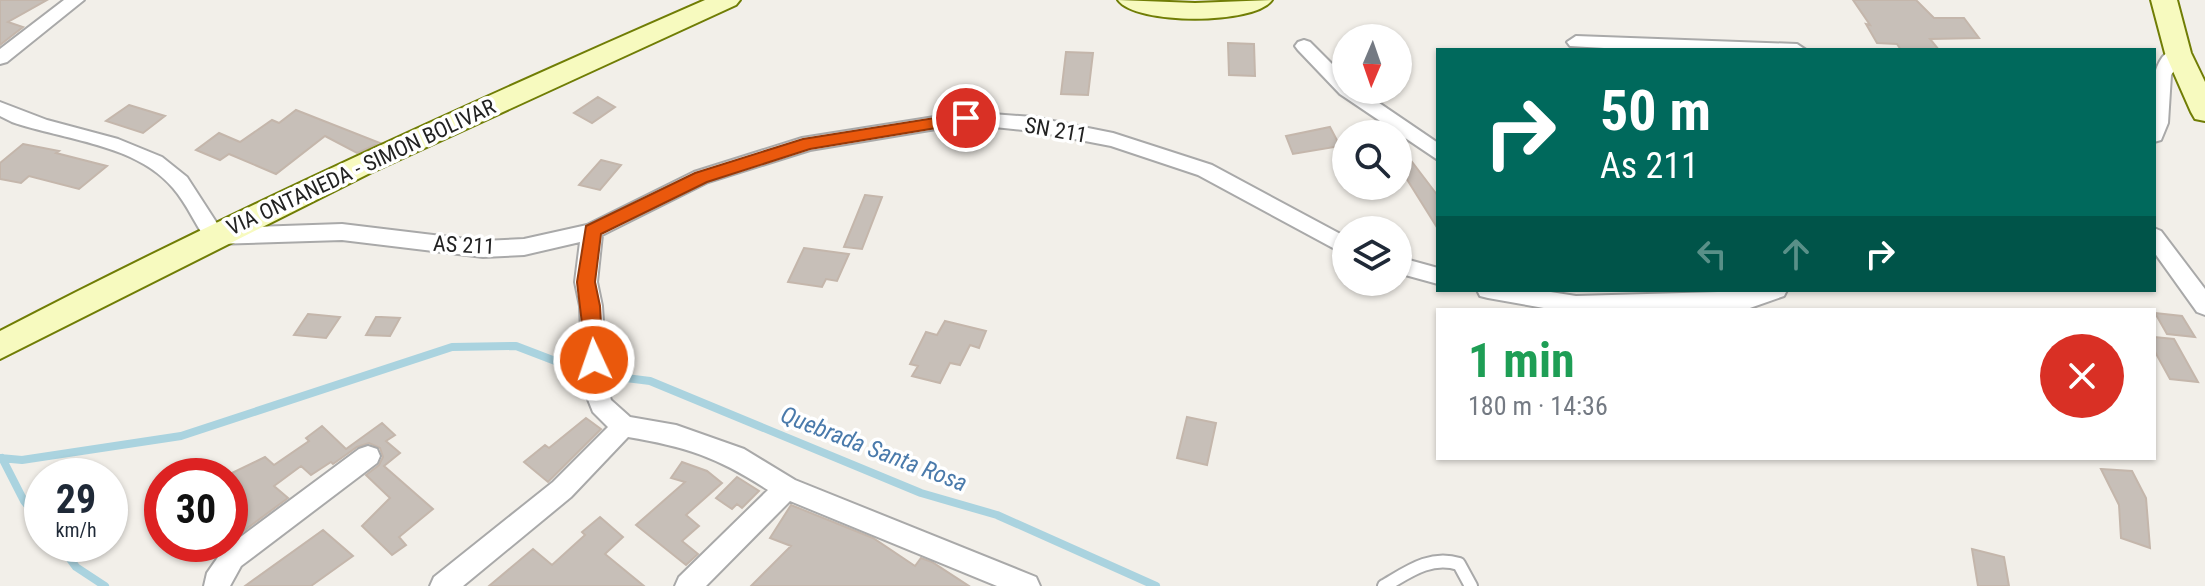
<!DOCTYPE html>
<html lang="en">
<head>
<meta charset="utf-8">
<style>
  :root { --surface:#fff; --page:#f2f2f3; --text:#1f2937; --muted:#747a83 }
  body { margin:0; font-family:"Roboto Condensed",sans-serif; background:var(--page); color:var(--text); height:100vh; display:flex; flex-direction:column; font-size:30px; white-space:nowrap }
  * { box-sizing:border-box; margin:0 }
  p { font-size:26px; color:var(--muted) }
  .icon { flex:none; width:44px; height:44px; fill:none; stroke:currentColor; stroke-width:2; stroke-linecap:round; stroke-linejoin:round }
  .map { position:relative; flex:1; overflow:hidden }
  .panel { position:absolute; left:1436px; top:308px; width:720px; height:152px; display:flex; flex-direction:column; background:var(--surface); border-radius:0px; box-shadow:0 2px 6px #0004 }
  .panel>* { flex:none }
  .hud { position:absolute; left:1436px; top:48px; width:720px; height:244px; border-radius:0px; box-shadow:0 2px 6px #0004; background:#00695c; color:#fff; overflow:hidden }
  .needle { width:52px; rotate:182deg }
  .tools { position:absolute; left:1332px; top:24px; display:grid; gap:16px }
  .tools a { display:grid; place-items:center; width:80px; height:80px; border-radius:50%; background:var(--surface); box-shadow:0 2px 6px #0004; font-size:40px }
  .speed { position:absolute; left:24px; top:458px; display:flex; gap:16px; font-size:40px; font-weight:700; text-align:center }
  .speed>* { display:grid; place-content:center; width:104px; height:104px; border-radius:50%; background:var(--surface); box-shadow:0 2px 6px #0004; line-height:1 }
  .speed small { font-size:20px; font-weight:400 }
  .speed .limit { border:12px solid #d22; background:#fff; color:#111 }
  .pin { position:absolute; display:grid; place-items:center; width:68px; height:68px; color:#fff; margin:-34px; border:4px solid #fff; border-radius:50%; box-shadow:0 2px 8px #0007 }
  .me { position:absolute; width:88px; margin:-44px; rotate:357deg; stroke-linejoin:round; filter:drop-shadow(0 0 6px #0008) }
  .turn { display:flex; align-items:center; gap:28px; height:168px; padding:0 32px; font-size:36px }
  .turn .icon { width:104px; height:104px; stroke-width:2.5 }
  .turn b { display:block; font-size:56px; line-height:68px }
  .lanes { display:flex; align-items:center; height:76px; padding:0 32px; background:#0003; justify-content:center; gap:40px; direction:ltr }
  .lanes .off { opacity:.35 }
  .round { display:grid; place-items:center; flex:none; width:84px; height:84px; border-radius:42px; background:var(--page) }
  .headline { display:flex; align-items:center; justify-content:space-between; height:136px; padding:0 32px }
  h1 { font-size:48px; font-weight:700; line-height:60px; color:#1e9e55 }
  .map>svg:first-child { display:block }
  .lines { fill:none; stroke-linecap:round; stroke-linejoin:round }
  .stream { stroke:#aad3df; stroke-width:8 }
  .building { fill:#c7bfb8; stroke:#c4b6ab; stroke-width:2 }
  .lane-casing { stroke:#a9a9a9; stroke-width:16 }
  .street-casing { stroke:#a9a9a9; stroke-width:4 }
  .secondary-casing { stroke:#707d05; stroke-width:4 }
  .lane { stroke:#fff; stroke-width:12 }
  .street { fill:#fff; fill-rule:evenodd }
  .secondary { fill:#f7fabf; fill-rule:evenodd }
  .route { fill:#ea580c; stroke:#983908; stroke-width:2 }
  .labels { text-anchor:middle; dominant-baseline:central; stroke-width:7; stroke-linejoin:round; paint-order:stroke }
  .street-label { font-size:22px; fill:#222; stroke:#fff }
  .water-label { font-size:24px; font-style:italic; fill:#4a7aab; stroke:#fff }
</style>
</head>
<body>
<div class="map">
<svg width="2205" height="586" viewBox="0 0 2205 586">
  <rect width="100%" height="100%" fill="#f2efe9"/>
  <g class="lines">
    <!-- stream -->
    <path class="stream" d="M 618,377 L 650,381 L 921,493 L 997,515 L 1156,586
      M 0,458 L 22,460 L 181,436 L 452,347 L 516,346 L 584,372
      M 2,458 L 24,501 L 42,523
      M 59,544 L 76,567 L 105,586"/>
  </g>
  <!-- building -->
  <path class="building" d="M 0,0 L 47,0 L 8,22 L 23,27 L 0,45 Z
    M 1853,0 L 1916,0 L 1934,18 L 1964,18 L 1979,38 L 1930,39 L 1939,50 L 1901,50 L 1897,44 L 1877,43 L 1866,24 L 1870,25 Z
    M 1228,43 L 1254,44 L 1255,76 L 1229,75 Z
    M 1066,52 L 1093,53 L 1088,95 L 1061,94 Z
    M 598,97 L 615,107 L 592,123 L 574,113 Z
    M 129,105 L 165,116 L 143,133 L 106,121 Z
    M 296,110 L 380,143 L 357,153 L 325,136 L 276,174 L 229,154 L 220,160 L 196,150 L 219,133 L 240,142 L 272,120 L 279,123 Z
    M 1330,127 L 1340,146 L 1293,154 L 1286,136 Z
    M 23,144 L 59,151 L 56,153 L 107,166 L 79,189 L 29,176 L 21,183 L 0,179 L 0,163 Z
    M 1400,146 L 1438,196 L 1438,229 L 1398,165 Z
    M 601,160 L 621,165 L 600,190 L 579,185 Z
    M 865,195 L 882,197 L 862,249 L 844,247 Z
    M 804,248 L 849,254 L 837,281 L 826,279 L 822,287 L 788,282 Z
    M 2155,313 L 2182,316 L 2195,337 L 2167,334 Z
    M 308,314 L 340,317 L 326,338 L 294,335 Z
    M 376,317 L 381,317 L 400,318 L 390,336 L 366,335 Z
    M 945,321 L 986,331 L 979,348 L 970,345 L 960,365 L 950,363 L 940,383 L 912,376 L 918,366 L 910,364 L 926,332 L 937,335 Z
    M 2154,337 L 2174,339 L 2198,382 L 2170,379 L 2154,350 Z
    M 1187,417 L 1216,423 L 1207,465 L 1177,458 Z
    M 586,418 L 601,429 L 548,482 L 524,462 L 545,445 L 549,448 Z
    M 382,423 L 395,435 L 386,441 L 400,453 L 384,466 L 433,509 L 399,537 L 406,545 L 392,555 L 362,526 L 390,498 L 366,475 L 379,465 L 383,457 L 380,448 L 369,443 L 357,447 L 333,464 L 331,462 L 311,475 L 301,466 L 274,486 L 288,498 L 230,541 L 230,474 L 265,457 L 274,465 L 309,441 L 306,438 L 322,426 L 346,449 Z
    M 682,462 L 707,471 L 722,483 L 686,515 L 699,526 L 682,541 L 698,554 L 686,565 L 636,525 L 685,482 L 671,478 Z
    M 2101,469 L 2132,471 L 2146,498 L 2150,548 L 2121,538 L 2119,505 Z
    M 737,477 L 759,491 L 742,508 L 737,504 L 732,509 L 716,498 Z
    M 791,505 L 873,538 L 915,566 L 921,558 L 932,562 L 969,586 L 751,586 L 791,546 L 770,538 Z
    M 600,517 L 623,537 L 605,554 L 644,586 L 489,586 L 533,549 L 552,565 L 585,535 L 582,532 Z
    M 323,530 L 353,556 L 311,586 L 245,586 Z
    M 1972,549 L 2004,557 L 2009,586 L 1978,586 Z"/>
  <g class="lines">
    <!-- lane casing -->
    <g class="lane-casing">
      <path id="lane" d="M 1384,586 C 1408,572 1430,555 1459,564 L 1471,586"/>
    </g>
    <!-- street casing -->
    <g class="street-casing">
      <path id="street" d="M 64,0 L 84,0 L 7,62 L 0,64 L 0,49 Z
        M 1576,36 L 1797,44 L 1806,50 L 1638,50 L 1570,46 L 1567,42 Z
        M 1304,40 L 1310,42 L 1346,78 L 1346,90 L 1360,90 L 1438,143 L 1438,160 L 1340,94 L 1298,50 L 1295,46 L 1298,42 Z
        M 2178,47 L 2187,53 L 2171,75 L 2168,123 L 2161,140 L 2154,142 C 2154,115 2143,56 2178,47 Z
        M 0,102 L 47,120 L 118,139 L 162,157 L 187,177 L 220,228 L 342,224 L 483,241 L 524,239 L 587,225 L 694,172 L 802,138 L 966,112 L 1033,117 L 1113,133 L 1212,165 L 1346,237 L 1346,255 L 1198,175 L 1111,146 L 1033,131 L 966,124 L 810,150 L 708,182 L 602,235 L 597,282 L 602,306 L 607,387 L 611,400 L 630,417 L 676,425 L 744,449 L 795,480 L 1036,577 L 1040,586 L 997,586 L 790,501 L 706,586 L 675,586 L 679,577 L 768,490 C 717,457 687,447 628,437 L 571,497 L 463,586 L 430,586 L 434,577 L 553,482 L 608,427 L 593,412 L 583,387 L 580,306 L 575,282 L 580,242 L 524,255 L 483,257 L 342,240 L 214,244 L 207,241 C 195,224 187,204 173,188 C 136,144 64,140 12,122 L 0,116 Z
        M 2154,228 L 2161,231 L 2205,289 L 2205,315 L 2197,312 L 2154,252 Z
        M 1398,257 L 1438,268 L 1438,284 L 1398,273 Z
        M 1477,290 L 1538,290 L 1576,296 L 1787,290 L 1784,296 L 1747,309 L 1697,310 L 1555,310 L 1488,298 L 1480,296 Z
        M 368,446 L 377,449 L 380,456 L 377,463 L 241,566 L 230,586 L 204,586 L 207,573 L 223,550 L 359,449 Z"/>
    </g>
    <!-- secondary casing -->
    <g class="secondary-casing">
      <path id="secondary" d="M 705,0 L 740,0 L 736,5 L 370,173 L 0,359 L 0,331 C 231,211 467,104 705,0 Z
        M 1118,0 L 1195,3 L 1272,0 C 1255,25 1135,25 1118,0 Z
        M 2151,0 L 2177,0 L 2191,53 L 2205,82 L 2205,121 L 2195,119 L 2191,112 L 2165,53 Z"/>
    </g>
    <!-- lane -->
    <use href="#lane" class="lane"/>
    <!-- street -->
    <use href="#street" class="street"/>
    <!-- secondary -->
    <use href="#secondary" class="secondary"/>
  </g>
  <!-- route -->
  <path class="route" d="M 966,113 L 974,118 L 972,122 L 810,149 L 707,182 L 601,234 L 595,282 L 600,306 L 603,360 L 600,365 L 587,365 L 577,282 L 586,226 L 695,173 L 803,139 Z"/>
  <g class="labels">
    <!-- street labels -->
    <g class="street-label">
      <text transform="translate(1056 130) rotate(10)">SN 211</text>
      <text transform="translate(361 167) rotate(-25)">VIA ONTANEDA - SIMON BOLIVAR</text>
      <text transform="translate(464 245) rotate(3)">AS 211</text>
    </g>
    <!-- water labels -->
    <g class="water-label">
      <text transform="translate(874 449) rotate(21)">Quebrada Santa Rosa</text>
    </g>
  </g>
</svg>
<div class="tools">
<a><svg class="needle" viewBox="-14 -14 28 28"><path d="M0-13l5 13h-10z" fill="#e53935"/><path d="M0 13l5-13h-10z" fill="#747a83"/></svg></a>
<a><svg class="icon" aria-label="search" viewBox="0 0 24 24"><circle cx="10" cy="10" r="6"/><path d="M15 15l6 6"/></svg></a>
<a><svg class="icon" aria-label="layers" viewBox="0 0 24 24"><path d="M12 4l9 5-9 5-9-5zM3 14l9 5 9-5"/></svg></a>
</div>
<div class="speed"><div>29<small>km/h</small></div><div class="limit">30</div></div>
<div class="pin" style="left:966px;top:118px;background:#d93025"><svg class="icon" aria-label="arrive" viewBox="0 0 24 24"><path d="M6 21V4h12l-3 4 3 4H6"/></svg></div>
<svg class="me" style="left:594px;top:360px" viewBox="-20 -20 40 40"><circle r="17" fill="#ea580c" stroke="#fff" stroke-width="3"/><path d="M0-11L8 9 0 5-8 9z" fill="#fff"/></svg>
<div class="hud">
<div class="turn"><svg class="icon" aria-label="right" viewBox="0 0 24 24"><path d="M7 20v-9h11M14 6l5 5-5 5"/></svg><div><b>50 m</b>As 211</div></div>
<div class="lanes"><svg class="icon off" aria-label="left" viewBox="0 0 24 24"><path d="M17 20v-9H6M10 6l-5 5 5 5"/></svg><svg class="icon off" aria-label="ahead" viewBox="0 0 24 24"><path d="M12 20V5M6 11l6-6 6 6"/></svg><svg class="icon" aria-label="right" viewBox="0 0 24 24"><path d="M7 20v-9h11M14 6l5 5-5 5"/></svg></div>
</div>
<section class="panel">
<div class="headline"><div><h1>1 min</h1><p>180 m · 14:36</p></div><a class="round" style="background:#d93025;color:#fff"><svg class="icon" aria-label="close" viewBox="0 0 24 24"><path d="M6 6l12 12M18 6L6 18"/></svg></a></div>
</section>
</div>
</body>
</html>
